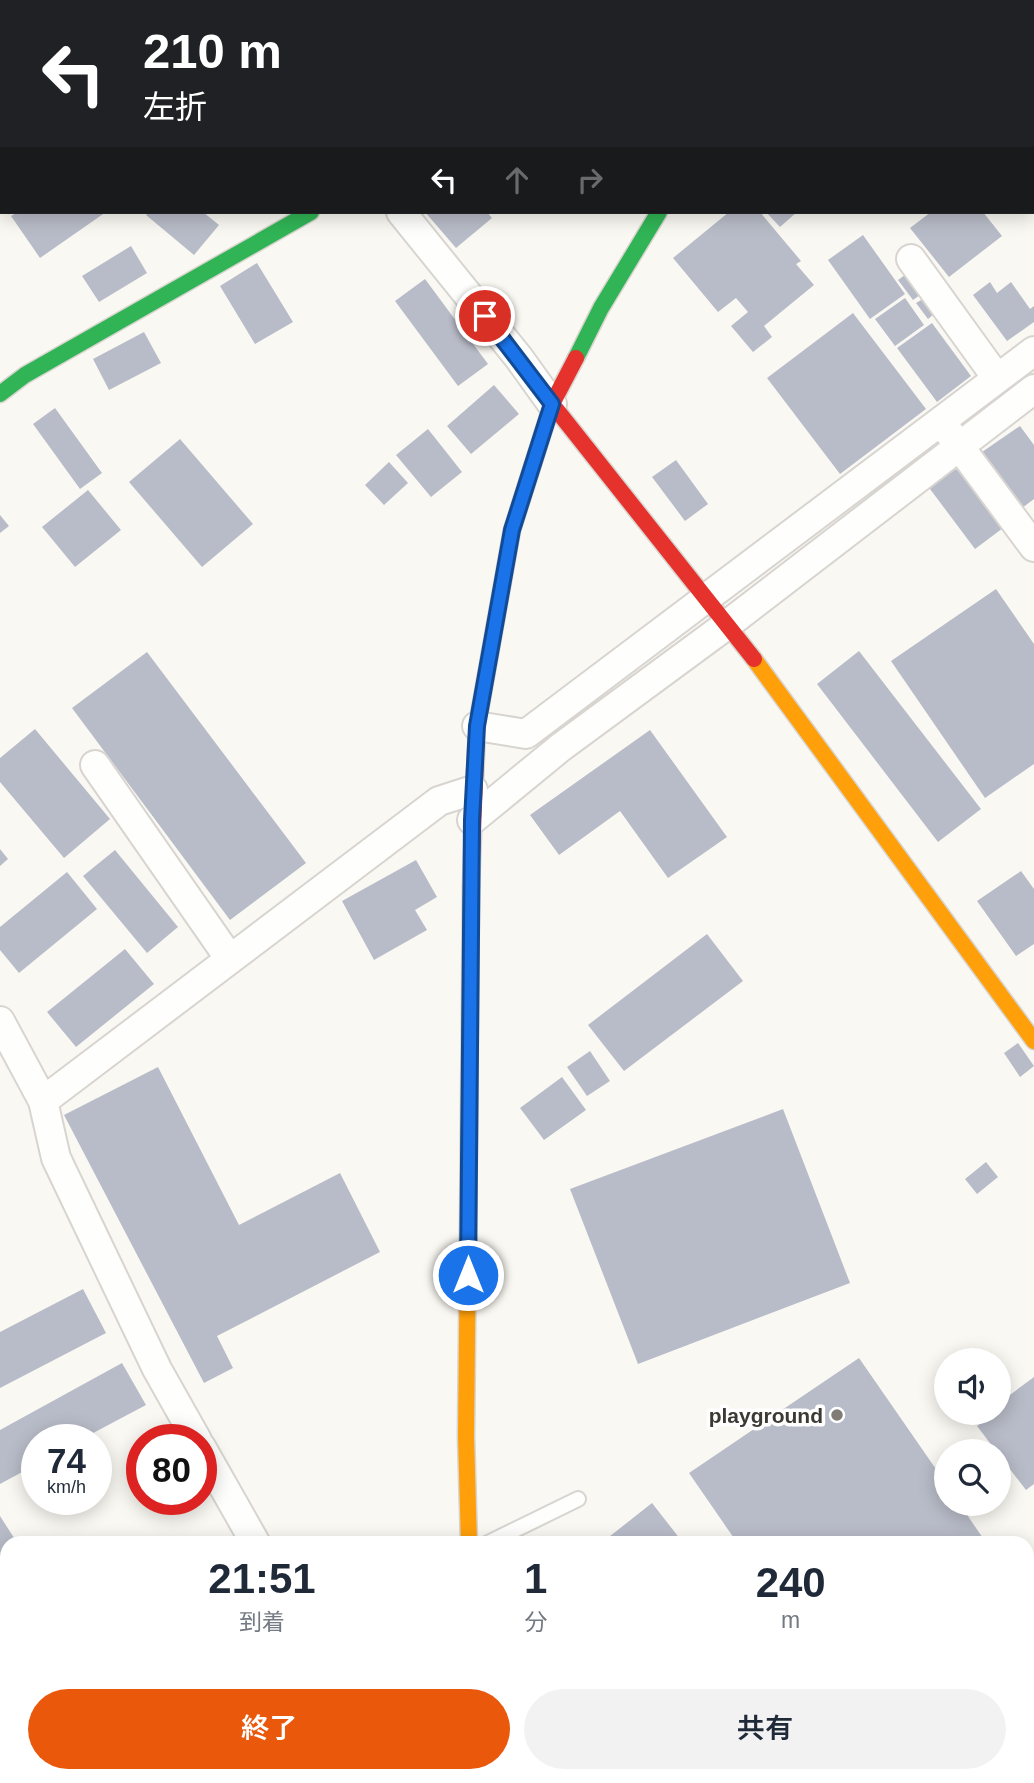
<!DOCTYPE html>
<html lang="ja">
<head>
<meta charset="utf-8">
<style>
  :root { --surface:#fff; --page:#f2f2f3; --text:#1f2937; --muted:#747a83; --accent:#ea580c }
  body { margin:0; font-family:Helvetica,"Noto Sans JP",sans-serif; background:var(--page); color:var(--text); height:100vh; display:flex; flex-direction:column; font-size:26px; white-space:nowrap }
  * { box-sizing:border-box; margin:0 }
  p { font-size:23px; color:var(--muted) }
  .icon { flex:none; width:38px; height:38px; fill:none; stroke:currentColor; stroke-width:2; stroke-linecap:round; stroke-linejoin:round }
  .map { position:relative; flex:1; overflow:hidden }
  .drawer { position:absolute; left:0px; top:1536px; width:1034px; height:247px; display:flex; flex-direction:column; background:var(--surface); border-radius:21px 21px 0 0; box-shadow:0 4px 18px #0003 }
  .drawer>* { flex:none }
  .top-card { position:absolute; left:0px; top:0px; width:1034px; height:214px; box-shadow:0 4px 18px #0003; background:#202124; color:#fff; overflow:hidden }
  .controls { position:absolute; left:934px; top:1348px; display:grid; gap:14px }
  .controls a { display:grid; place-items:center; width:77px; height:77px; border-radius:50%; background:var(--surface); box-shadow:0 4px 18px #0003; font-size:35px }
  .speed { position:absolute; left:21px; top:1424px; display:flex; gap:14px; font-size:35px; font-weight:700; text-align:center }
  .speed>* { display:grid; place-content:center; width:91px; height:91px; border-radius:50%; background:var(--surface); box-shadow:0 4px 18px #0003; line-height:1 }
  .speed small { font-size:18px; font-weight:400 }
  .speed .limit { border:10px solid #d22; background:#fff; color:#111 }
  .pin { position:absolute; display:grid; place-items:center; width:60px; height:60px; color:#fff; margin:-30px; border:4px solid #fff; border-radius:50%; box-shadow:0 2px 7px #0007 }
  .me { position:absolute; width:77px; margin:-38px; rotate:0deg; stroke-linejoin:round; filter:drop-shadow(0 0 5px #0008) }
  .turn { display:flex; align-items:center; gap:24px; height:147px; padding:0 28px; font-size:32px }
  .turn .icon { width:91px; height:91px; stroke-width:2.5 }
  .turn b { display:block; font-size:49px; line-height:60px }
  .lanes { display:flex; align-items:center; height:66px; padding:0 28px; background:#0003; justify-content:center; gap:35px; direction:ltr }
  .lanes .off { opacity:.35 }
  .eta { display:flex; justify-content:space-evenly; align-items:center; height:119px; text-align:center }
  .eta b { font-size:42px; font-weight:600; line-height:49px }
  .button { display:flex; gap:14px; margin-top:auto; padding:14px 28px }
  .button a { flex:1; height:80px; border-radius:42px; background:var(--accent); color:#fff; font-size:28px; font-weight:600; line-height:80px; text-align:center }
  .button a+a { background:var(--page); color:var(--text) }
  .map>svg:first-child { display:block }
  .building { fill:#b8bcc8 }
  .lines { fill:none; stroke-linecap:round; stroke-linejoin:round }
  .lane-casing { stroke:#d8d5d0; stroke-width:18 }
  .street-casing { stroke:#d8d5d0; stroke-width:32 }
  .fast-casing { stroke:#d8d5d0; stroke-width:19 }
  .slow-casing { stroke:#d8d5d0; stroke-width:19 }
  .jam-casing { stroke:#d8d5d0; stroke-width:19 }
  .lane { stroke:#fefefd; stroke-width:14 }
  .street { stroke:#fefefd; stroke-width:28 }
  .fast { stroke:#30b455; stroke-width:16 }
  .slow { stroke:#ff9f0a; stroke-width:16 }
  .jam { stroke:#e5322d; stroke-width:16 }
  .rail-casing { stroke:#d8d8d6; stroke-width:8 }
  .rail { stroke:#fff; stroke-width:5; stroke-dasharray:16; stroke-linecap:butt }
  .street-bridge-casing { stroke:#d8d5d0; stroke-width:32; stroke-linecap:butt }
  .street-bridge { stroke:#fefefd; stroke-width:28 }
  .route-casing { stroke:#114b97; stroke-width:18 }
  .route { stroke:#1a73e8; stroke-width:12 }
  .poi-dot { fill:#7f7c76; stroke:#fff; stroke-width:2.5 }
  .labels { text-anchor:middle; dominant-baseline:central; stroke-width:7; stroke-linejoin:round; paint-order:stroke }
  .poi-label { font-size:21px; font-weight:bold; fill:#3d3a33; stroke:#fff; text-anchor:end }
</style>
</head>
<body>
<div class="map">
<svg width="1034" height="1783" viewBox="0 0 1034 1783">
  <rect width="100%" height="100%" fill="#faf8f2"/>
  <!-- building -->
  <path class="building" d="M 18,212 L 106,212 L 40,258 L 11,216 Z
    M 149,212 L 203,212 L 219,225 L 194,255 L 146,215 Z
    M 425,212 L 487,212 L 492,218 L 456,248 Z
    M 729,212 L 760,212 L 801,261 L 796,264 L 814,285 L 764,326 L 772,337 L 753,352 L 731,326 L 748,312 L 736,298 L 718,312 L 673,258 Z
    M 766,212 L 797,212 L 780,227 Z
    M 931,212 L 983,212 L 1002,236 L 949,277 L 910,228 Z
    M 863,235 L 905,294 L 870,319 L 828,260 Z
    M 131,246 L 147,273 L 99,302 L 82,276 Z
    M 257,263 L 293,322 L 255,344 L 220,286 Z
    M 905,275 L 920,295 L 913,300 L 898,280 Z
    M 425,279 L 488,364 L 458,386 L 395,301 Z
    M 990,282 L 997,293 L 1011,282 L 1030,309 L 1034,306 L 1034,322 L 1007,341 L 973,295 Z
    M 905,298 L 924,325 L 895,346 L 875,319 Z
    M 923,299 L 934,314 L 928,319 L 916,303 Z
    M 853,313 L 926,409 L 840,474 L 767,378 Z
    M 932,323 L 971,376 L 937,402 L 897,348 Z
    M 144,332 L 161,363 L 109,390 L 93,359 Z
    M 494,385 L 519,414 L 471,454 L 447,426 Z
    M 55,408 L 102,473 L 80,489 L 33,424 Z
    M 1020,426 L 1034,445 L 1034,499 L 1022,508 L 982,452 Z
    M 428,429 L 462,472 L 431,497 L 396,455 Z
    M 180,439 L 253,524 L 202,567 L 129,482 Z
    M 676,460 L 708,504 L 685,521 L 652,477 Z
    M 389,462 L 408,483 L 384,505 L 365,485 Z
    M 950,462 L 956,470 L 963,465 L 1007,525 L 975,549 L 924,481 Z
    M 88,490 L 121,530 L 75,567 L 42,527 Z
    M 0,515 L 9,526 L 0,533 Z
    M 996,589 L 1034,644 L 1034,764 L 985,798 L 891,661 Z
    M 859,651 L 981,809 L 938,842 L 817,684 Z
    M 147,652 L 306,863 L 230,920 L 72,708 Z
    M 35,729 L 110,819 L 64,858 L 0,782 L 0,758 Z
    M 650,730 L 727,837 L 668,878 L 620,811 L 559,855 L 530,815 Z
    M 0,849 L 8,859 L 0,866 Z
    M 115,850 L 178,927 L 147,953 L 83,876 Z
    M 416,860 L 437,897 L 415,910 L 427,930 L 374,960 L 342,901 Z
    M 1021,871 L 1034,889 L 1034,944 L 1016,956 L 977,901 Z
    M 67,872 L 97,909 L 19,973 L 0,950 L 0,927 Z
    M 707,934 L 743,981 L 624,1071 L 588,1025 Z
    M 125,949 L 154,984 L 76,1047 L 47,1012 Z
    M 1018,1043 L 1034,1066 L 1020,1077 L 1004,1053 Z
    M 590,1051 L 610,1081 L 587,1096 L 567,1067 Z
    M 158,1067 L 239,1225 L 340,1173 L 380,1252 L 217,1336 L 233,1368 L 204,1383 L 64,1115 Z
    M 562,1077 L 586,1110 L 544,1140 L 520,1108 Z
    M 783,1109 L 850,1283 L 638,1364 L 570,1189 Z
    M 986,1162 L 998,1177 L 977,1194 L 965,1179 Z
    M 83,1289 L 106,1333 L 0,1388 L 0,1332 Z
    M 859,1358 L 947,1485 L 947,1503 L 959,1503 L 987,1544 L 738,1544 L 689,1473 Z
    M 122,1363 L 146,1405 L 80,1440 L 37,1440 L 37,1464 L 0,1484 L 0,1430 Z
    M 1034,1377 L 1034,1484 L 1026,1490 L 999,1455 L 999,1451 L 996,1451 L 977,1426 L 989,1417 L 986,1412 L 999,1412 L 999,1403 Z
    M 652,1503 L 684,1544 L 600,1544 Z
    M 0,1516 L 18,1544 L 7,1544 L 7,1599 L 0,1604 Z
    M 1027,1602 L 1034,1612 L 1034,1702 L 1027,1706 Z
    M 7,1759 L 7,1776 L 57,1776 L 46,1783 L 0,1783 L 0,1763 Z
    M 124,1776 L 206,1776 L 195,1783 L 128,1783 Z
    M 735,1776 L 861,1776 L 863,1779 L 858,1783 L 739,1783 Z
    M 898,1776 L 924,1776 L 914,1783 L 902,1783 Z"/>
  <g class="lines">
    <!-- lane casing -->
    <g class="lane-casing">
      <path id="lane" d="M 486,1544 L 578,1499"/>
    </g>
    <!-- street casing -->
    <g class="street-casing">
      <path id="street" d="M 190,2 L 194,0
        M 401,212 L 519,358 L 552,404
        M 911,259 L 997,378
        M 948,431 L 1034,547
        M 477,726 L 526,734 L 1034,351
        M 95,765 L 230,959
        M 472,820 L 561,747 L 728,624 L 1034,389
        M 0,1021 L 43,1101 L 56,1158 L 157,1369 L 197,1440
        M 43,1101 L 439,801 L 473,790
        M 201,1447 L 256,1544
        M 0,1646 L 7,1643
        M 376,1776 L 379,1783"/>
    </g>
    <!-- fast casing -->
    <g class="fast-casing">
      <path id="fast" d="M 576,358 L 601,308 L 659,212
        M 0,394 L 25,375 L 311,212
        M 468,1239 L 471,886"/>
    </g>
    <!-- slow casing -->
    <g class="slow-casing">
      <path id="slow" d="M 828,2 L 830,0
        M 754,659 L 1034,1041
        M 468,1239 L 466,1436 L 469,1544
        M 474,1776 L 474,1783"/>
    </g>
    <!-- jam casing -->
    <g class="jam-casing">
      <path id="jam" d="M 670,2 L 673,0
        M 552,404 L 754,659
        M 471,886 L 477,726 L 512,530 L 552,404 L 576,358"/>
    </g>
    <!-- lane -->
    <use href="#lane" class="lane"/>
    <!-- street -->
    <use href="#street" class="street"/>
    <!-- fast -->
    <use href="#fast" class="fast"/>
    <!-- slow -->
    <use href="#slow" class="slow"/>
    <!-- jam -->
    <use href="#jam" class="jam"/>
    <!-- rail casing -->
    <g class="rail-casing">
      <path id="rail" d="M 281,2 L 284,0
        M 0,166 L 2,165"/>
    </g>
    <!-- rail -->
    <use href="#rail" class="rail"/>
    <!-- street-bridge casing -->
    <g class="street-bridge-casing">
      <path id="street-bridge" d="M 0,164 L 2,168"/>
    </g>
    <!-- street-bridge -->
    <use href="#street-bridge" class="street-bridge"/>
  </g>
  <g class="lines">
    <!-- route casing -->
    <g class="route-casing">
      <path id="route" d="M 468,1275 L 472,820 L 477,726 L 512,530 L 552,404 L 485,316"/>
    </g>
    <!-- route -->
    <use href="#route" class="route"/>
  </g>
  <!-- markers -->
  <circle class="poi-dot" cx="837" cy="1415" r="7"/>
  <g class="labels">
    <!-- poi labels -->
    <g class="poi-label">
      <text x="823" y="1415">playground</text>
    </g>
  </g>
</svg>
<div class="controls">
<a><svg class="icon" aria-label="sound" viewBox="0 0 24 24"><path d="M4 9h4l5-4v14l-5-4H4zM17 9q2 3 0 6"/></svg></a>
<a><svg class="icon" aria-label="search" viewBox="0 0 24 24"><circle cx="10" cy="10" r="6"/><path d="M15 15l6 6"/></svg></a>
</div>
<div class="speed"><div>74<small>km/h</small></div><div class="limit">80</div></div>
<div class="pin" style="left:485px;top:316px;background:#d93025"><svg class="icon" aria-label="arrive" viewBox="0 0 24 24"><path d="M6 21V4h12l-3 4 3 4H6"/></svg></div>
<svg class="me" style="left:468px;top:1275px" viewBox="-20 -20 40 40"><circle r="17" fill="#1a73e8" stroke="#fff" stroke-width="3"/><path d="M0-11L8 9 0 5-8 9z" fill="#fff"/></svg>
<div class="top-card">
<div class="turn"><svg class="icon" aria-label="left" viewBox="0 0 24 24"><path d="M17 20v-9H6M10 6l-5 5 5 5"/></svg><div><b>210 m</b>左折</div></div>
<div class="lanes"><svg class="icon" aria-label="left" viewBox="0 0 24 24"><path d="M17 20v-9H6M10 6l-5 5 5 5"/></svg><svg class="icon off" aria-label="ahead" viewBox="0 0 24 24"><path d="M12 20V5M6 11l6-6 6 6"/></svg><svg class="icon off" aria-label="right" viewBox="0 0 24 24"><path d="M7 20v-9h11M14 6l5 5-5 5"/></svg></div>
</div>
<section class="drawer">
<div class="eta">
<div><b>21:51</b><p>到着</p></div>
<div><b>1</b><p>分</p></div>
<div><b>240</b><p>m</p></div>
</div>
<div class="button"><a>終了</a><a>共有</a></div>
</section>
</div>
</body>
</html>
